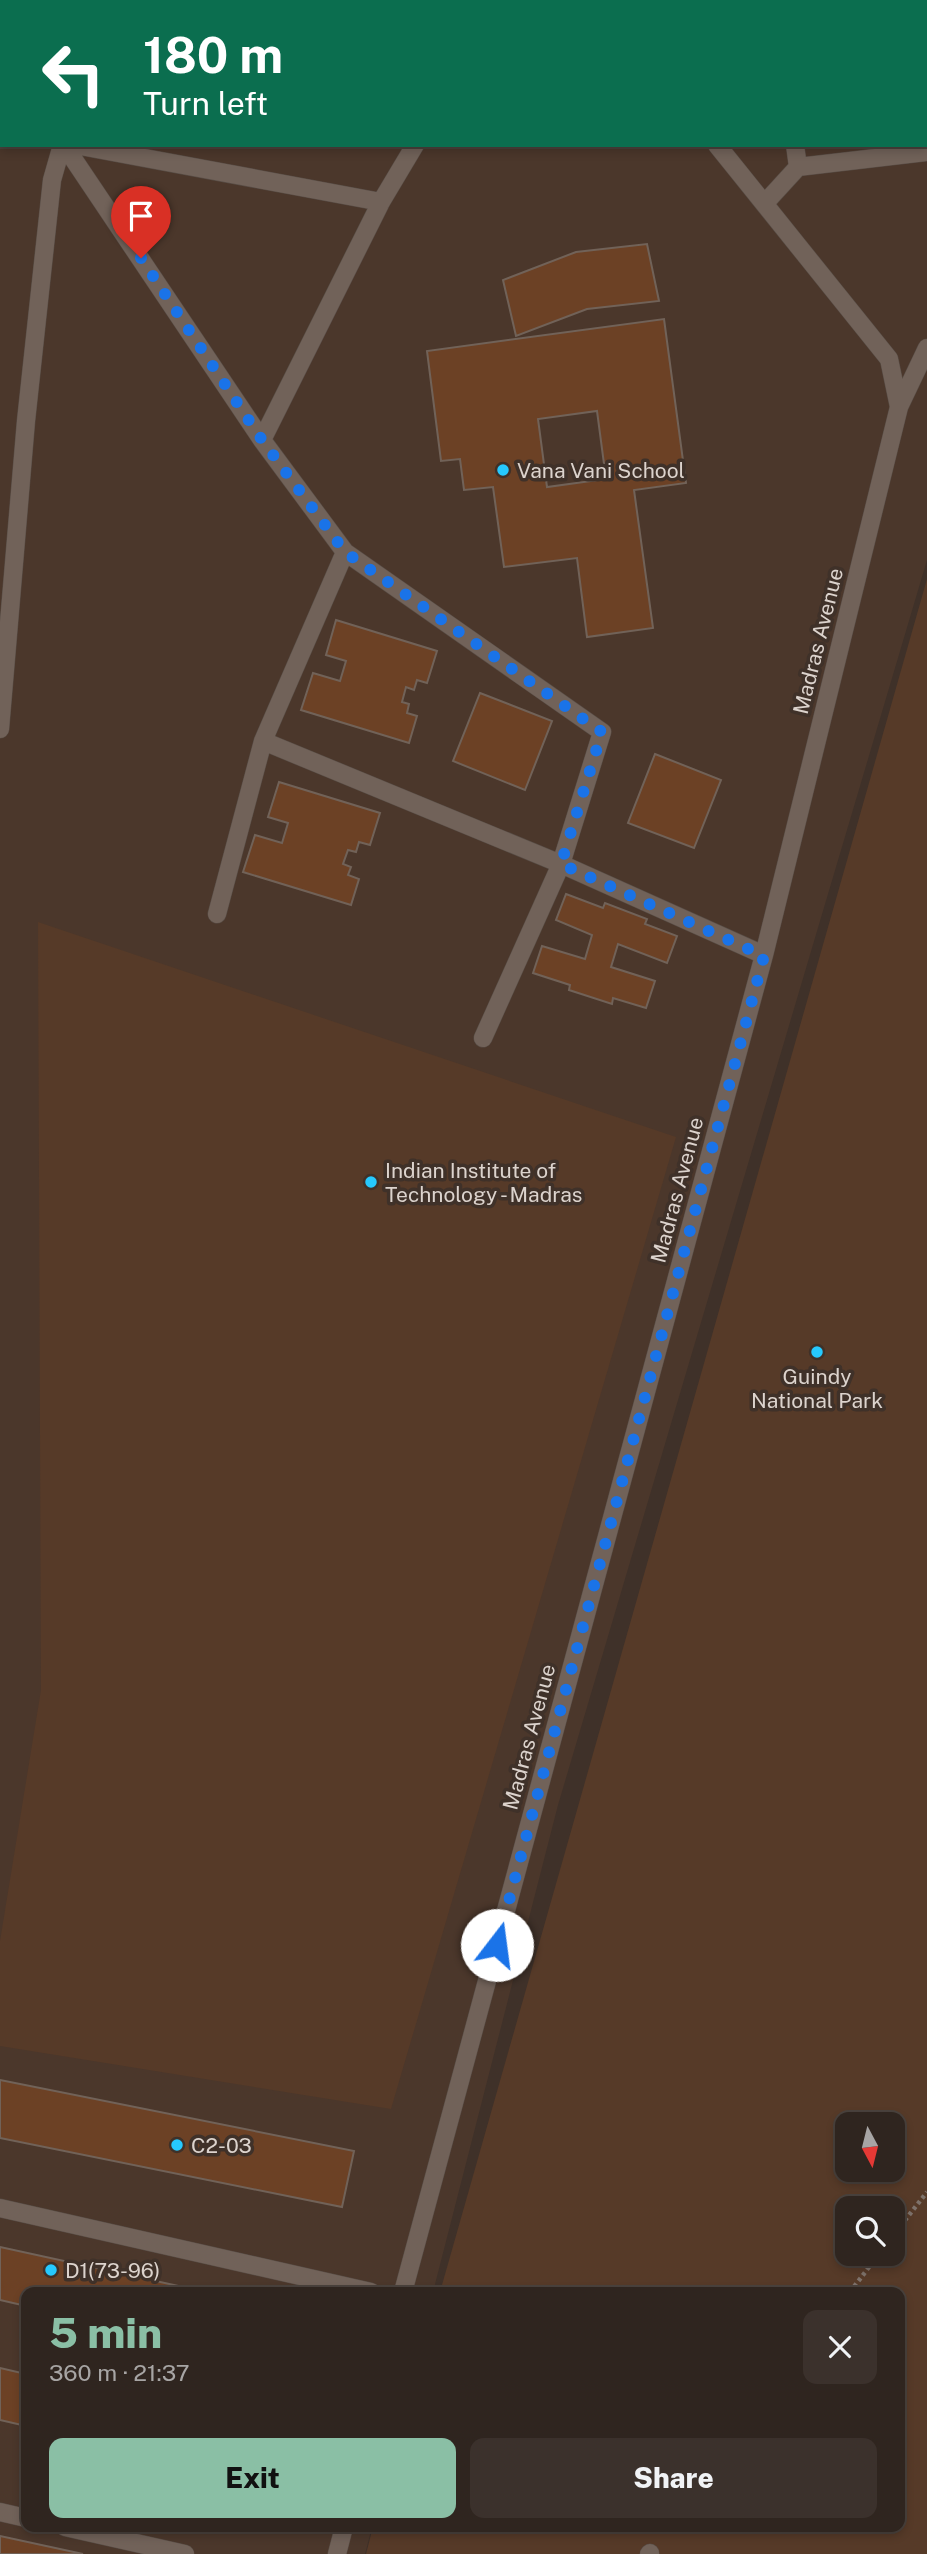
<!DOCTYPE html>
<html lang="en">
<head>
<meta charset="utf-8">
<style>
  :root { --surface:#2f251f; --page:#3b312c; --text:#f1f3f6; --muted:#a7a5a4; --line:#4a423d; --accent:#8abfa5 }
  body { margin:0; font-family:"Public Sans",sans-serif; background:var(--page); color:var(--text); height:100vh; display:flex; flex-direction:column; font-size:26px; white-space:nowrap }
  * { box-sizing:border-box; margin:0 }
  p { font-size:23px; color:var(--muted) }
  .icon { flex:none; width:38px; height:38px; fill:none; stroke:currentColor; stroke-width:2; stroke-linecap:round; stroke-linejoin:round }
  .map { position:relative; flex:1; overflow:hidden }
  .drawer { position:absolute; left:21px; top:2287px; width:884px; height:245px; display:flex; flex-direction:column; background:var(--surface); border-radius:14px; box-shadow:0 4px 10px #0003,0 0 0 2px var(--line) }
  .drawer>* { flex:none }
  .banner { position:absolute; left:0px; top:0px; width:928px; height:147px; box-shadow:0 4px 10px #0003,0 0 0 2px var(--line); background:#0b6e4f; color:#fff; overflow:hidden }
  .needle { width:46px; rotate:173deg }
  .controls { position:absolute; left:835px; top:2112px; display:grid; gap:14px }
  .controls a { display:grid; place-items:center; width:70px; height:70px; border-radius:14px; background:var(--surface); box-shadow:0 4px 10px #0003,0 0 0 2px var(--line); font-size:35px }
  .pin { position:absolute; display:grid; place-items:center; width:60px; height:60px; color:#fff; margin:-72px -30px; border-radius:50% 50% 50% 0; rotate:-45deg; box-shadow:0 0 7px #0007 }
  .pin .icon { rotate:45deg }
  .me { position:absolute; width:77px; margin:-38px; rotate:15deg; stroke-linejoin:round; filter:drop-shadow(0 0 5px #0008) }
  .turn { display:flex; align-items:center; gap:24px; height:147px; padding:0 28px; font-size:32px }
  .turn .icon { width:91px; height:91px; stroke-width:2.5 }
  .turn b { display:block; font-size:49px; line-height:60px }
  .round { display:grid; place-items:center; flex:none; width:74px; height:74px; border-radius:14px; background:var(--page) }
  .overview { display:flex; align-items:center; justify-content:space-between; height:119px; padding:0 28px }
  h1 { font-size:42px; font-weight:800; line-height:52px; color:var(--accent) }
  .action { display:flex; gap:14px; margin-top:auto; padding:14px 28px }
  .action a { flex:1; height:80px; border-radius:14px; background:var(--accent); color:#111; font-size:28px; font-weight:800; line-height:80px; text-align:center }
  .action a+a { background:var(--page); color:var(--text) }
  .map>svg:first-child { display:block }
  .built { fill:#4b372b; fill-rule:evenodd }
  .green { fill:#563a28; fill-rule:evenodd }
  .building { fill:#6c4125; stroke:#716258; stroke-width:2; fill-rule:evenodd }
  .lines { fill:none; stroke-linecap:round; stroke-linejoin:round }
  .service-casing { stroke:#584d46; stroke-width:19 }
  .path { stroke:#7e726b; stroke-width:4.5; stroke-dasharray:3.5 3.5; stroke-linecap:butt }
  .service { stroke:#716259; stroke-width:18 }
  .route { stroke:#1a73e8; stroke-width:12; stroke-dasharray:0 21.6 }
  .poi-dot { fill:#26c9fe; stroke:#3f3129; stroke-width:2.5 }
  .labels { text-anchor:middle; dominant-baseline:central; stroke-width:7; stroke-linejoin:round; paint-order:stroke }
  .poi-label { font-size:21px; fill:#dcd3cd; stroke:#3f3129; text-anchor:start }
  .street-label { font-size:21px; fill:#dcd3cd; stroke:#3f3129 }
</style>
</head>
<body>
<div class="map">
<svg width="927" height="2554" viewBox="0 0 927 2554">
  <rect width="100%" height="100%" fill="#3f3129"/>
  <!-- built -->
  <path class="built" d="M 0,0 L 927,0 L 927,560 L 558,1805 L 433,2292 L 26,2292 L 26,2527 L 372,2527 L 365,2554 L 0,2554 ZM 2,2 L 926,2 L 926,145 L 2,145 Z"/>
  <!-- green -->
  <path class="green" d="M 927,579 L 927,2554 L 366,2554 L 373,2527 L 900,2527 L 900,2292 L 440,2292 ZM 847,2124 L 892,2124 L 892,2170 L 847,2170 ZM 847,2208 L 892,2208 L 892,2254 L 847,2254 Z
    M 38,922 L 676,1137 L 391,2109 L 0,2046 L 0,1941 L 41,1690 Z"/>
  <!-- building -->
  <path class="building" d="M 172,0 L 213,0 L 172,2 Z
    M 384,0 L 438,0 L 383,2 Z
    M 813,0 L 927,0 L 927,72 L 926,2 Z
    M 647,244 L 659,301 L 587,309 L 516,336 L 503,280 L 576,252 Z
    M 664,319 L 686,483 L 634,490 L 653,628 L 587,637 L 577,558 L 504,567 L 493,487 L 464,490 L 460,459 L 441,461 L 427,351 ZM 597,411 L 606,479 L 547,487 L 538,419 Z
    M 336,620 L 437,651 L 427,683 L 417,680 L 414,690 L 406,687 L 402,702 L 409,704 L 407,713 L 417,716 L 409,743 L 301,710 L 313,673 L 340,681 L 346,661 L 326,655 Z
    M 480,693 L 552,721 L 525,790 L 453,761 Z
    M 655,754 L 721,780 L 694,848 L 628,823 Z
    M 279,782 L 380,813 L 370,845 L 359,842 L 356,852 L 348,850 L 343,864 L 351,867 L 348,875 L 359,879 L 351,905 L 243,872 L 255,835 L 282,843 L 288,823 L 268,817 Z
    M 566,894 L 603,908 L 605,903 L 647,919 L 645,924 L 677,936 L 667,963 L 618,944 L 611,967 L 655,981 L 646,1008 L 613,998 L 612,1004 L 569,990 L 570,985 L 533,973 L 542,946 L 585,959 L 592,935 L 556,920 Z
    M 0,2080 L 354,2151 L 342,2207 L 0,2138 Z
    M 0,2247 L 206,2292 L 26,2292 L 26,2306 L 0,2300 Z
    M 0,2368 L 26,2374 L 26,2426 L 0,2420 Z
    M 0,2536 L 83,2554 L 0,2554 Z"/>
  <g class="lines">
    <!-- service casing -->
    <g class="service-casing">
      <path id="service" d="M 597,0 L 599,2
        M 775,0 L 775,2
        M 84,2 L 85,0
        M 502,2 L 503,0
        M 0,114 L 2,115
        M 64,145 L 262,440 L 345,552 L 602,732 L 561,864 L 483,1038
        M 75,145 L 381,202
        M 795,145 L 798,167
        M 765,203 L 798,167 L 927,152
        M 899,407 L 927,348
        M 262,440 L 381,202 L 415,145
        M 0,729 L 26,421 L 52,180 L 62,145
        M 263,741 L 561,864 L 764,955
        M 217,914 L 263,741 L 345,552
        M 0,2208 L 371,2292
        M 403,2292 L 764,955 L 899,407 L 889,359 L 717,145
        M 0,2512 L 26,2518
        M 65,2527 L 185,2554
        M 337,2554 L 344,2527
        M 649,2554 L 650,2553"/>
    </g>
    <!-- path -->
    <path class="path" d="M 892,2237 L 927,2192
      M 850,2292 L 879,2254"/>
    <!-- service -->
    <use href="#service" class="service"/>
  </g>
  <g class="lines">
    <!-- route -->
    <path class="route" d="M 141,258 L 262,440 L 345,552 L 602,732 L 561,864 L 764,956 L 497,1945"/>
  </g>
  <!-- markers -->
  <g class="poi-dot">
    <circle cx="503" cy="470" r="7"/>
    <circle cx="371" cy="1182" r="7"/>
    <circle cx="817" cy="1352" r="7"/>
    <circle cx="177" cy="2145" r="7"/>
    <circle cx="51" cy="2270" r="7"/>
  </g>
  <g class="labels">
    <!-- poi labels -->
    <g class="poi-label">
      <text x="517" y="470">Vana Vani School</text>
      <text x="385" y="1170">Indian Institute of<tspan x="385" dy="24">Technology - Madras</tspan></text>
      <text x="817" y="1376" text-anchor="middle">Guindy<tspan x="817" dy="24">National Park</tspan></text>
      <text x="191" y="2145">C2-03</text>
      <text x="65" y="2270">D1(73-96)</text>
    </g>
    <!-- street labels -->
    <g class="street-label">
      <text transform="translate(818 641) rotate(-76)">Madras Avenue</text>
      <text transform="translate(677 1190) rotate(-75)">Madras Avenue</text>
      <text transform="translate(529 1737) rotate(-75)">Madras Avenue</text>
    </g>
  </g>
</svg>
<div class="controls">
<a><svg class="needle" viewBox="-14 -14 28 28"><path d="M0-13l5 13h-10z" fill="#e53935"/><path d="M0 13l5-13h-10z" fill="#a7a5a4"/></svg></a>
<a><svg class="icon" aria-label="search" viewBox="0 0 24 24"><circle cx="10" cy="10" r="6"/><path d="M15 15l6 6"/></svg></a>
</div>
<div class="pin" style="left:141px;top:258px;background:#d93025"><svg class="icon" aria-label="arrive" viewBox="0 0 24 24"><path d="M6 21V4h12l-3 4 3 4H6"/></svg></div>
<svg class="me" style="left:497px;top:1945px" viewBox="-20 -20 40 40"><circle r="19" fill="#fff"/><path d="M0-13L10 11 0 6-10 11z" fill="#1a73e8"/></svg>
<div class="banner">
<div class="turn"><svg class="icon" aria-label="left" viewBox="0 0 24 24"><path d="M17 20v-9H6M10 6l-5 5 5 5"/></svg><div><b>180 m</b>Turn left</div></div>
</div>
<section class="drawer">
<div class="overview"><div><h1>5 min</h1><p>360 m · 21:37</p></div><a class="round"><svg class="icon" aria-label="close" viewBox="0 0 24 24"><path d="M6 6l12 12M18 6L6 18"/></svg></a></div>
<div class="action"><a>Exit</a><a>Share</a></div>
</section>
</div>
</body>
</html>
